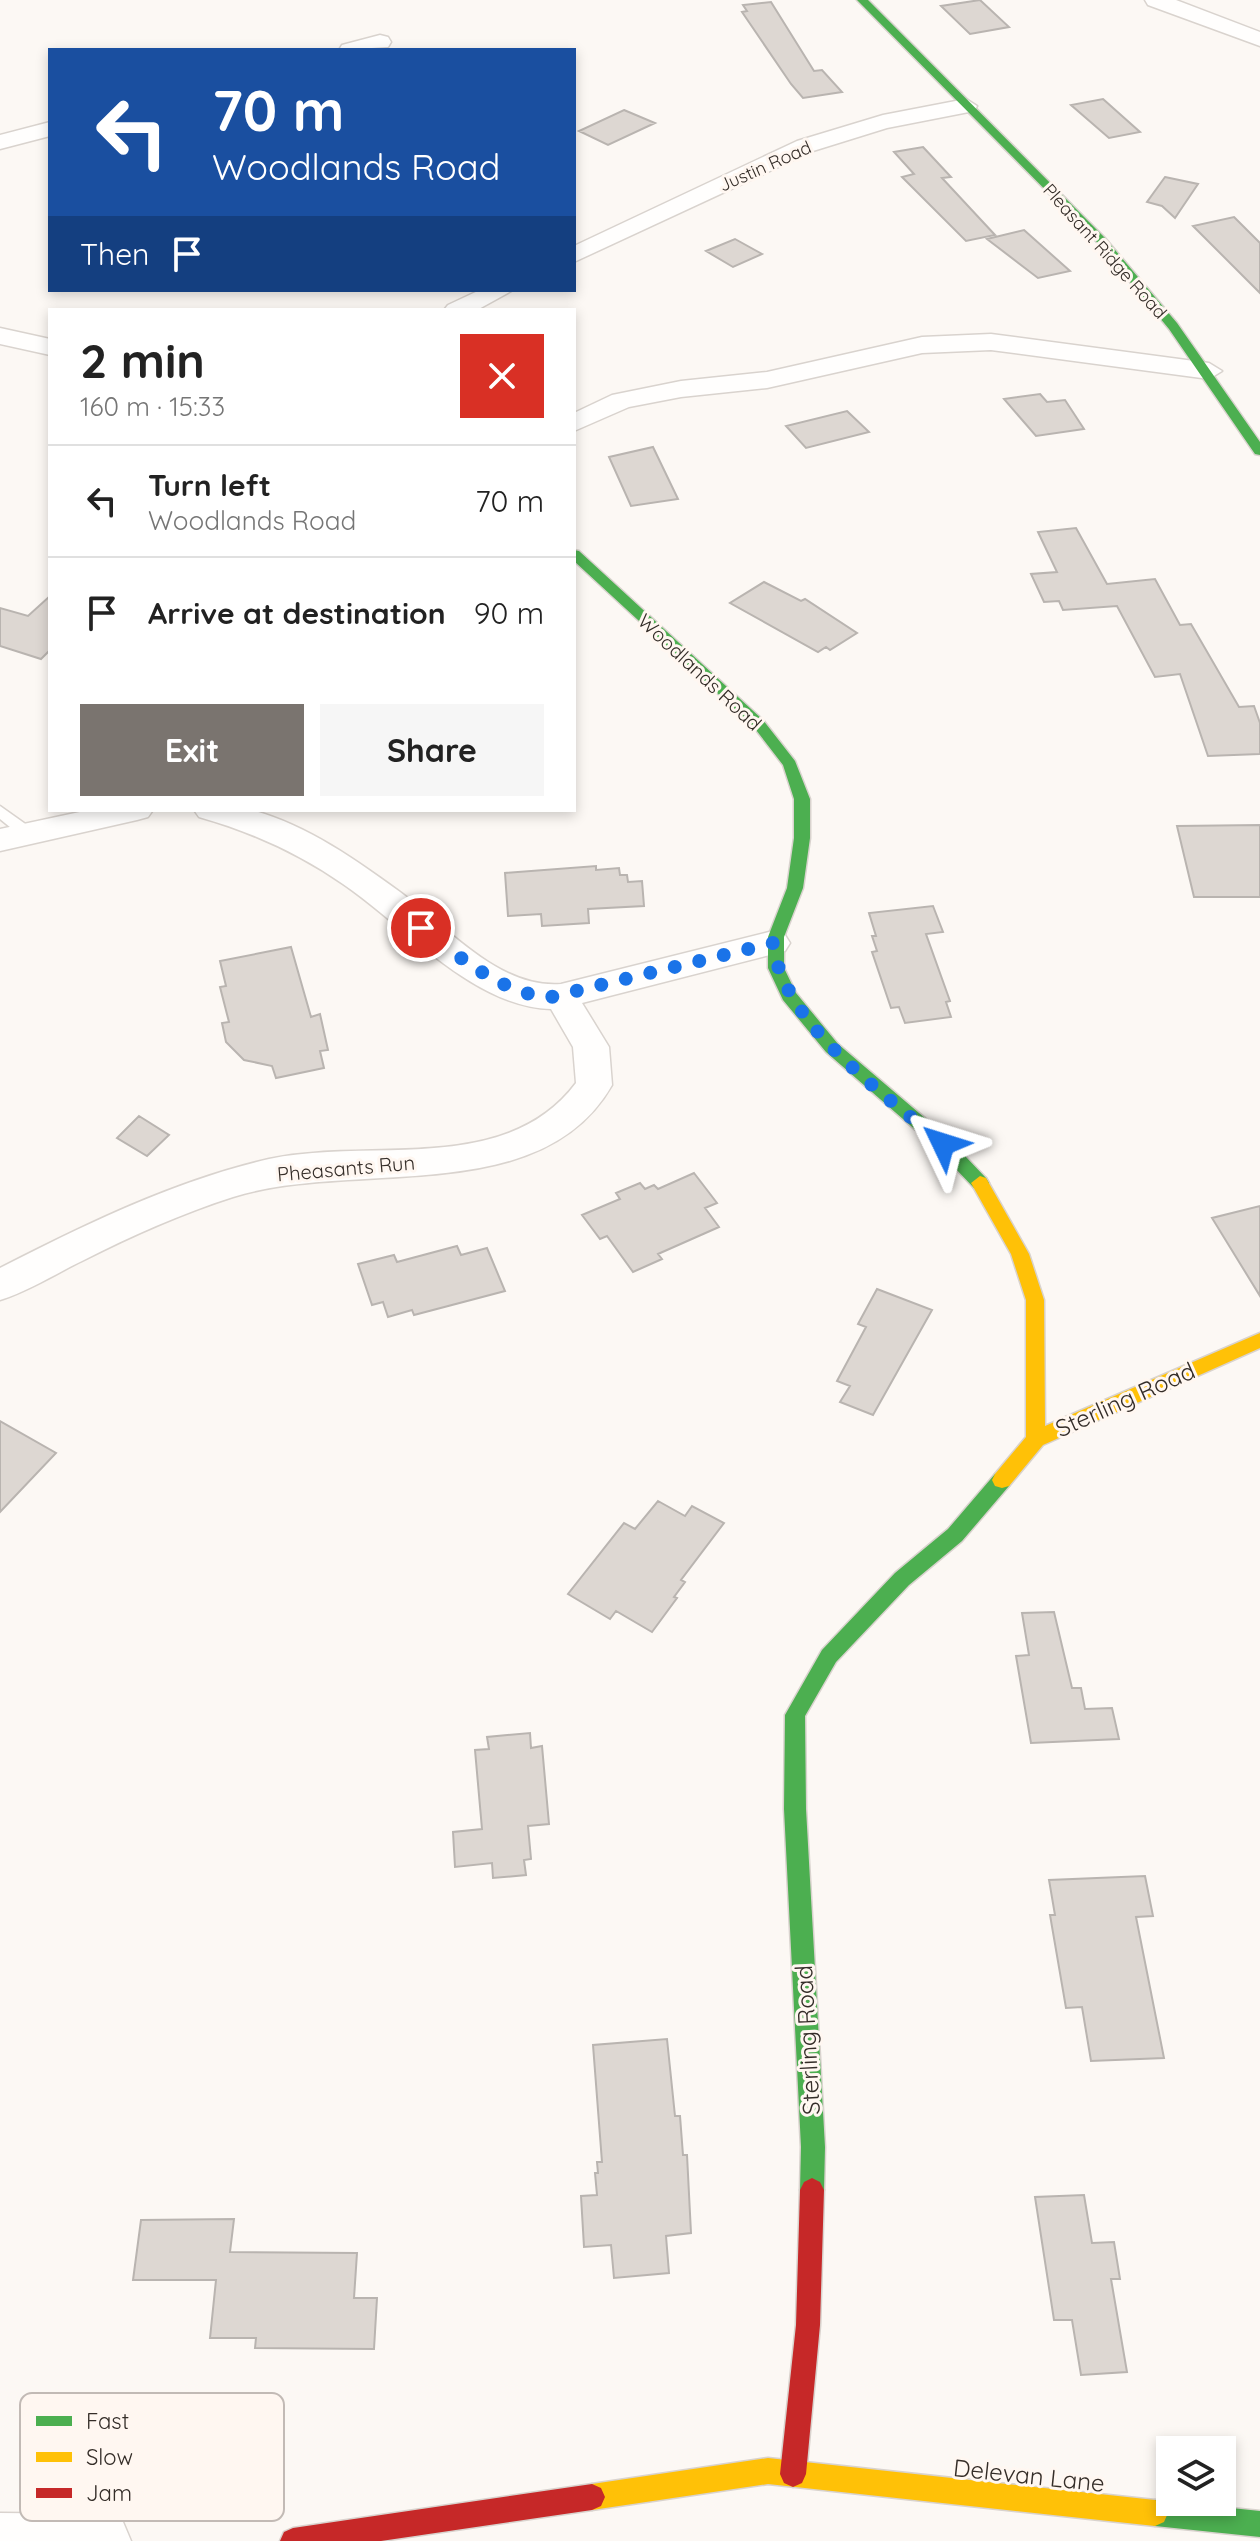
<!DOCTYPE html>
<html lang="en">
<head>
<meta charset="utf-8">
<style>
  :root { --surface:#fff; --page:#f6f6f6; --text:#222; --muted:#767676; --line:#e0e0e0; --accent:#7a746f }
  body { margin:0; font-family:Quicksand,sans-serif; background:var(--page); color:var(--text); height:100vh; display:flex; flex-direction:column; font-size:30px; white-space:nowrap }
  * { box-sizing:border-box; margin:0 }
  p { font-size:26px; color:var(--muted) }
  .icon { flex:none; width:44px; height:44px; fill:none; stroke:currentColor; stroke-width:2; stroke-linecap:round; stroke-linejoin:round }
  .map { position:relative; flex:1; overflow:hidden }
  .sheet { position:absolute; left:48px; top:308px; width:528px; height:504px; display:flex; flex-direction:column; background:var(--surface); border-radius:0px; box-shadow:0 4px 12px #0003 }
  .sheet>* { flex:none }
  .guide { position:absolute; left:48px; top:48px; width:528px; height:244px; border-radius:0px; box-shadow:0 4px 12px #0003; background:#1a4fa0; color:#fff; overflow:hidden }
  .buttons { position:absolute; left:1156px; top:2436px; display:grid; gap:16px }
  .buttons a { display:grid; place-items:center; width:80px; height:80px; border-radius:0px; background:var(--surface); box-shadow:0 4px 12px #0003; font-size:40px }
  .pin { position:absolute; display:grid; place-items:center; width:68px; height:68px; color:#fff; margin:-34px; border:4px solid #fff; border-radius:50%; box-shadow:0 2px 8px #0007 }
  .me { position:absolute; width:88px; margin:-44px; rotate:311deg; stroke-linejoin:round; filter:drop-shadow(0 0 6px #0008) }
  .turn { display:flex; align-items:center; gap:28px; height:168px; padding:0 32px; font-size:36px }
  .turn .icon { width:104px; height:104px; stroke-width:2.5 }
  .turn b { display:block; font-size:56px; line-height:68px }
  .then { display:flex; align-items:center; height:76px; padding:0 32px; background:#0003; gap:16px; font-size:30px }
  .round { display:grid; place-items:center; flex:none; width:84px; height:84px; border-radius:0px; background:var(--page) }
  .head { display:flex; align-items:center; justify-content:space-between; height:136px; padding:0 32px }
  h1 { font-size:48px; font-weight:800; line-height:60px }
  .cta { display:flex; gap:16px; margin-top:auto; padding:16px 32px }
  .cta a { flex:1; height:92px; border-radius:0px; background:var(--accent); color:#fff; font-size:32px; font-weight:800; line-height:92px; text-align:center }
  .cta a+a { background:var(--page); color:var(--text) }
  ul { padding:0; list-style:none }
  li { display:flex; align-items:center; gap:24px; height:112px; padding:0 32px; border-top:2px solid var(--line) }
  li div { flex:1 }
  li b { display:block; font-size:30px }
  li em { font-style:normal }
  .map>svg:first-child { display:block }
  .building { fill:#ddd7d2; stroke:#b9b4b0; stroke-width:2 }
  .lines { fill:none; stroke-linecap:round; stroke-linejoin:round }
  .lane-casing { stroke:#d9d3ce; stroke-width:3 }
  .street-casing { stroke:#d9d3ce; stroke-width:3 }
  .fast-casing { stroke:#d9d3ce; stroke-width:3 }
  .slow-casing { stroke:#d9d3ce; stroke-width:3 }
  .jam-casing { stroke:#d9d3ce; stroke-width:3 }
  .lane { fill:#fffefd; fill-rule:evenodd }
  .street { fill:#fffefd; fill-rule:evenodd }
  .fast { fill:#4caf50; fill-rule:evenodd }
  .slow { fill:#ffc107; fill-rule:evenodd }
  .jam { fill:#c62828; fill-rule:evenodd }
  .route { stroke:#1a73e8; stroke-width:14; stroke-dasharray:0 25.2 }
  .labels { text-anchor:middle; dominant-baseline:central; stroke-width:6; stroke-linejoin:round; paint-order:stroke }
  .far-street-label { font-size:18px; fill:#342d28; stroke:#fff7f1 }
  .street-label { font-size:20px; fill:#342d28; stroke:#fff7f1 }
  .near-street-label { font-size:24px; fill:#342d28; stroke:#fff7f1 }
  .key { fill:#fff7f1; stroke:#c2bab5; stroke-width:2 }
  .key-label { font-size:22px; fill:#342d28 }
</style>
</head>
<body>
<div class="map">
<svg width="1260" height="2541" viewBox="0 0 1260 2541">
  <rect width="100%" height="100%" fill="#fcf8f4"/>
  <!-- building -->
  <path class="building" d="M 980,0 L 1009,27 L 970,34 L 941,6 Z
    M 771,2 L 814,71 L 822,70 L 842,92 L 803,98 L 791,84 L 742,12 L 747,11 L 743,5 Z
    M 1103,99 L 1140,132 L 1109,138 L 1071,105 Z
    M 624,110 L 655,123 L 608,145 L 579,131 Z
    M 923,147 L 951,177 L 942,178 L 995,235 L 966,241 L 902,177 L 914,174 L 894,152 Z
    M 1165,177 L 1198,184 L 1175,218 L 1162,206 L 1147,202 Z
    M 1234,217 L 1260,243 L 1260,293 L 1193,226 Z
    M 1024,230 L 1070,271 L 1038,278 L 987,239 Z
    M 735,239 L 762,254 L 733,267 L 706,251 Z
    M 1040,394 L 1047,402 L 1065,400 L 1084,429 L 1036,436 L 1004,399 Z
    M 847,411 L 869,432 L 806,448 L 786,426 Z
    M 653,447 L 678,499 L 631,506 L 609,457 Z
    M 1076,528 L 1107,584 L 1155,579 L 1180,625 L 1191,624 L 1239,707 L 1254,706 L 1260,723 L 1260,754 L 1208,756 L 1180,674 L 1155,677 L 1117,606 L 1063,610 L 1059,601 L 1044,602 L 1031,574 L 1057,572 L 1038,532 Z
    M 764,582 L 801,601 L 805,599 L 857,633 L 830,650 L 826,647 L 818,652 L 730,603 Z
    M 50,596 L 50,650 L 41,659 L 0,646 L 0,608 L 28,616 Z
    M 1260,825 L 1260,897 L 1194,897 L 1177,826 Z
    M 596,866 L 596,870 L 619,868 L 620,875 L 627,875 L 628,882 L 642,881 L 644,906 L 588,909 L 589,923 L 542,926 L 541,914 L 508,916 L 505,873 Z
    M 933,906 L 943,932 L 926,934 L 950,1001 L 946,1002 L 951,1017 L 905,1023 L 899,1007 L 891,1008 L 872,952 L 877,951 L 872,936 L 876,936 L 869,913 Z
    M 291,947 L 311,1017 L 320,1014 L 328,1050 L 320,1051 L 324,1068 L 276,1078 L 272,1066 L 244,1060 L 226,1042 L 222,1023 L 229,1022 L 220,987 L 226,986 L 220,961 Z
    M 139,1116 L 169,1135 L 147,1156 L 117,1138 Z
    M 694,1173 L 717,1203 L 705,1208 L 719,1227 L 658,1254 L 662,1259 L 633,1272 L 607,1236 L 600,1239 L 582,1215 L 620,1199 L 616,1193 L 640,1183 L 645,1189 L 654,1185 L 658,1189 Z
    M 1260,1206 L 1260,1296 L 1212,1218 Z
    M 457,1246 L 461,1255 L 487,1248 L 505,1291 L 414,1315 L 412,1310 L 388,1317 L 383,1302 L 372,1305 L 358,1264 L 394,1255 L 397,1262 Z
    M 877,1289 L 932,1310 L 873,1415 L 840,1402 L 850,1386 L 837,1381 L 866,1327 L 858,1324 Z
    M 0,1421 L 56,1453 L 0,1512 Z
    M 658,1501 L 685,1516 L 692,1506 L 724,1523 L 681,1580 L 685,1582 L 674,1597 L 677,1598 L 652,1632 L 616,1611 L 610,1619 L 568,1594 L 624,1523 L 635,1529 Z
    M 1054,1612 L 1072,1688 L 1081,1688 L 1085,1709 L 1112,1708 L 1119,1739 L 1031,1743 L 1016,1656 L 1029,1655 L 1022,1613 Z
    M 530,1733 L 531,1748 L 542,1746 L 549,1824 L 528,1826 L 531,1859 L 524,1860 L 526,1875 L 493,1878 L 492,1863 L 455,1867 L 453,1832 L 482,1829 L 475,1750 L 489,1749 L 487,1737 Z
    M 1145,1876 L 1153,1916 L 1136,1917 L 1164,2058 L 1091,2061 L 1082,2007 L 1066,2008 L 1050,1915 L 1055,1915 L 1049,1880 Z
    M 667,2039 L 675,2116 L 680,2116 L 683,2155 L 687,2155 L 691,2233 L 666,2236 L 669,2273 L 614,2278 L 611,2245 L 584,2247 L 581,2196 L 597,2195 L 595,2173 L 598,2173 L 597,2162 L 602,2162 L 593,2045 Z
    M 1084,2195 L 1092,2243 L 1114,2242 L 1120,2279 L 1111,2279 L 1127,2372 L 1081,2375 L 1072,2320 L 1054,2320 L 1035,2197 Z
    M 234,2219 L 230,2252 L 357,2253 L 354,2298 L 377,2298 L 374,2349 L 255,2348 L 256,2338 L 210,2338 L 216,2280 L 133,2280 L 141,2220 Z"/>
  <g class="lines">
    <!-- lane casing -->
    <g class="lane-casing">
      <path id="lane" d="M 0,806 L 31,828 L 31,836 L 21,836 L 0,819 Z"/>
    </g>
    <!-- street casing -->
    <g class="street-casing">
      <path id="street" d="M 1145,0 L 1176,0 L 1260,32 L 1260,46 L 1148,5 Z
        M 380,35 L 388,37 L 391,42 L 388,47 L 339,50 L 342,45 Z
        M 966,99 L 977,106 L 974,111 L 887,128 L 813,151 L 574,262 L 574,246 L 797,141 L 883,115 Z
        M 50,122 L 50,136 L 0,149 L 0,135 Z
        M 480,290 L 513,290 L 477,310 L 444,310 L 448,305 Z
        M 0,328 L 50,339 L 50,355 L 0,344 Z
        M 991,334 L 1209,363 L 1222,371 L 1209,379 L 991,350 L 922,353 L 767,388 L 681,397 L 629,407 L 574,431 L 574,413 L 612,395 L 681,381 L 767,372 L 922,337 Z
        M 89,810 L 153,810 L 148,817 L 137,820 L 0,851 L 0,829 Z
        M 194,810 C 213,810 237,806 255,811 C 308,826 356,860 400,892 C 446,926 499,989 561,984 L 773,931 L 785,935 L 790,943 L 785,951 L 582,1003 L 609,1047 L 612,1085 C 541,1210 353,1159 233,1197 C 180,1214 131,1236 82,1261 C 55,1274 29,1291 0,1300 L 0,1268 C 86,1224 174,1181 269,1159 C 369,1137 506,1177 576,1083 L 573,1047 L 551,1009 C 473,1007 405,926 343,884 C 298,853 252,832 199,817 Z
        M 0,2513 L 104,2514 L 123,2522 L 131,2541 L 0,2541 Z"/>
    </g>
    <!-- fast casing -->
    <g class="fast-casing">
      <path id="fast" d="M 857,0 L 868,0 L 1104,237 L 1177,323 L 1260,442 L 1260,455 L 1255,454 L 1169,329 L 1096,241 Z
        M 574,550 L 579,551 L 763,720 L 795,761 L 810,799 L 810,838 L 803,888 L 784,937 L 784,968 L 796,993 L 838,1044 L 946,1136 L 986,1178 L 989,1183 L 986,1188 L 974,1188 L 934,1146 L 826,1052 L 783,1000 L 768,968 L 768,937 L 787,888 L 794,838 L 794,799 L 783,765 L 753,726 L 574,561 Z
        M 1002,1472 L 1009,1474 L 1012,1480 L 1009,1486 L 962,1541 L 909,1585 L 836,1662 L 805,1716 L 806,1809 L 825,2147 L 824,2190 L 820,2198 L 812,2202 L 804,2198 L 800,2190 L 801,2147 L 784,1809 L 785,1715 L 822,1650 L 895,1573 L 948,1529 L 995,1474 Z
        M 1155,2500 L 1260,2511 L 1260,2537 L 1155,2526 L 1146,2522 L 1142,2513 L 1146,2504 Z"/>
    </g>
    <!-- slow casing -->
    <g class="slow-casing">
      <path id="slow" d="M 980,1176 L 986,1178 L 1029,1254 L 1044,1300 L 1045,1426 L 1260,1333 L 1260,1348 L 1043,1445 L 1009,1486 L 1002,1488 L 995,1486 L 992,1480 L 995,1474 L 1026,1437 L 1026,1300 L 1011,1254 L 971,1183 Z
        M 768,2458 L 1155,2500 L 1164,2504 L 1168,2513 L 1164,2522 L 1155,2526 L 768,2484 L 592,2510 L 583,2506 L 579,2497 L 583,2488 L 592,2484 Z"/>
    </g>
    <!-- jam casing -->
    <g class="jam-casing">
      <path id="jam" d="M 812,2178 L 820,2182 L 824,2190 L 820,2325 L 806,2474 L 802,2483 L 793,2487 L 784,2483 L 780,2474 L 796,2325 L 800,2190 L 804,2182 Z
        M 592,2484 L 601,2488 L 605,2497 L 601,2506 L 592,2510 L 381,2541 L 280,2541 L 284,2532 L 293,2528 Z"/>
    </g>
    <!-- lane -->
    <use href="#lane" class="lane"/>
    <!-- street -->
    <use href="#street" class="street"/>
    <!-- fast -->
    <use href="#fast" class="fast"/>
    <!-- slow -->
    <use href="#slow" class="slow"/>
    <!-- jam -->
    <use href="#jam" class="jam"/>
  </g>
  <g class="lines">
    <!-- route -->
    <path class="route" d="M 421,928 C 462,958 495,989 547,998 L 773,943 C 782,1024 885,1094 943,1144"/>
  </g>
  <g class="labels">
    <!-- far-street labels -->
    <g class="far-street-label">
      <text transform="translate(765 166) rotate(-24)">Justin Road</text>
      <text transform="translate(1105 251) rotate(48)">Pleasant Ridge Road</text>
    </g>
    <!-- street labels -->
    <g class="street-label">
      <text transform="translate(700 672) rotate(43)">Woodlands Road</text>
      <text transform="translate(346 1168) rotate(-5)">Pheasants Run</text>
    </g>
    <!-- near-street labels -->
    <g class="near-street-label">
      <text transform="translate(1125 1399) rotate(-24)">Sterling Road</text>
      <text transform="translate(807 2040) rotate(-93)">Sterling Road</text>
      <text transform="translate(1029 2475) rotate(6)">Delevan Lane</text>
    </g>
  </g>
  <!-- legend -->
  <rect x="20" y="2393" width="264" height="128" rx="12" class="key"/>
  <rect x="36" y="2416" width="36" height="10" fill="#4caf50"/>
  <rect x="36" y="2452" width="36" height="10" fill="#ffc107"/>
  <rect x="36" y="2488" width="36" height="10" fill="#c62828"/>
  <g class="key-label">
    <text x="86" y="2429">Fast</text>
    <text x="86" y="2465">Slow</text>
    <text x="86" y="2501">Jam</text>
  </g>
</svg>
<div class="buttons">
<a><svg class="icon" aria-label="layers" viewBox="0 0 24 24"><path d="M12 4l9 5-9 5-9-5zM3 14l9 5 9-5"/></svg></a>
</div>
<div class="pin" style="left:421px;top:928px;background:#d93025"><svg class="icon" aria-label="arrive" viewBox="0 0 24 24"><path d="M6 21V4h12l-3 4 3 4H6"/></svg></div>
<svg class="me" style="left:943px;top:1144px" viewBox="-20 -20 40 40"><path d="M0-17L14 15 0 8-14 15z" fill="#1a73e8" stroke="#fff" stroke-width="4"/></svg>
<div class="guide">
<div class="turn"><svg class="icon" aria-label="left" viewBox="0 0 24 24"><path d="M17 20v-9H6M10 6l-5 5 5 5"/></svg><div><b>70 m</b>Woodlands Road</div></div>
<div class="then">Then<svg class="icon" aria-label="arrive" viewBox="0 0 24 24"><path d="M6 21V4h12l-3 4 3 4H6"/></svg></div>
</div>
<section class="sheet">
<div class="head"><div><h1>2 min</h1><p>160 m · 15:33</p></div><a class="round" style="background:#d93025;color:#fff"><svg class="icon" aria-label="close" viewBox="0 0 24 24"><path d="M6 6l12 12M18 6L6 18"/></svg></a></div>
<ul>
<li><svg class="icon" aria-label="left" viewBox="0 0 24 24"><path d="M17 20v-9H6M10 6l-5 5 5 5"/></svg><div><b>Turn left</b><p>Woodlands Road</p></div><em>70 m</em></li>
<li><svg class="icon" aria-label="arrive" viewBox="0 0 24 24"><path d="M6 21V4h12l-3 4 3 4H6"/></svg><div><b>Arrive at destination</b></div><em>90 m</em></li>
</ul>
<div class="cta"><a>Exit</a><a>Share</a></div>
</section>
</div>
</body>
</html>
